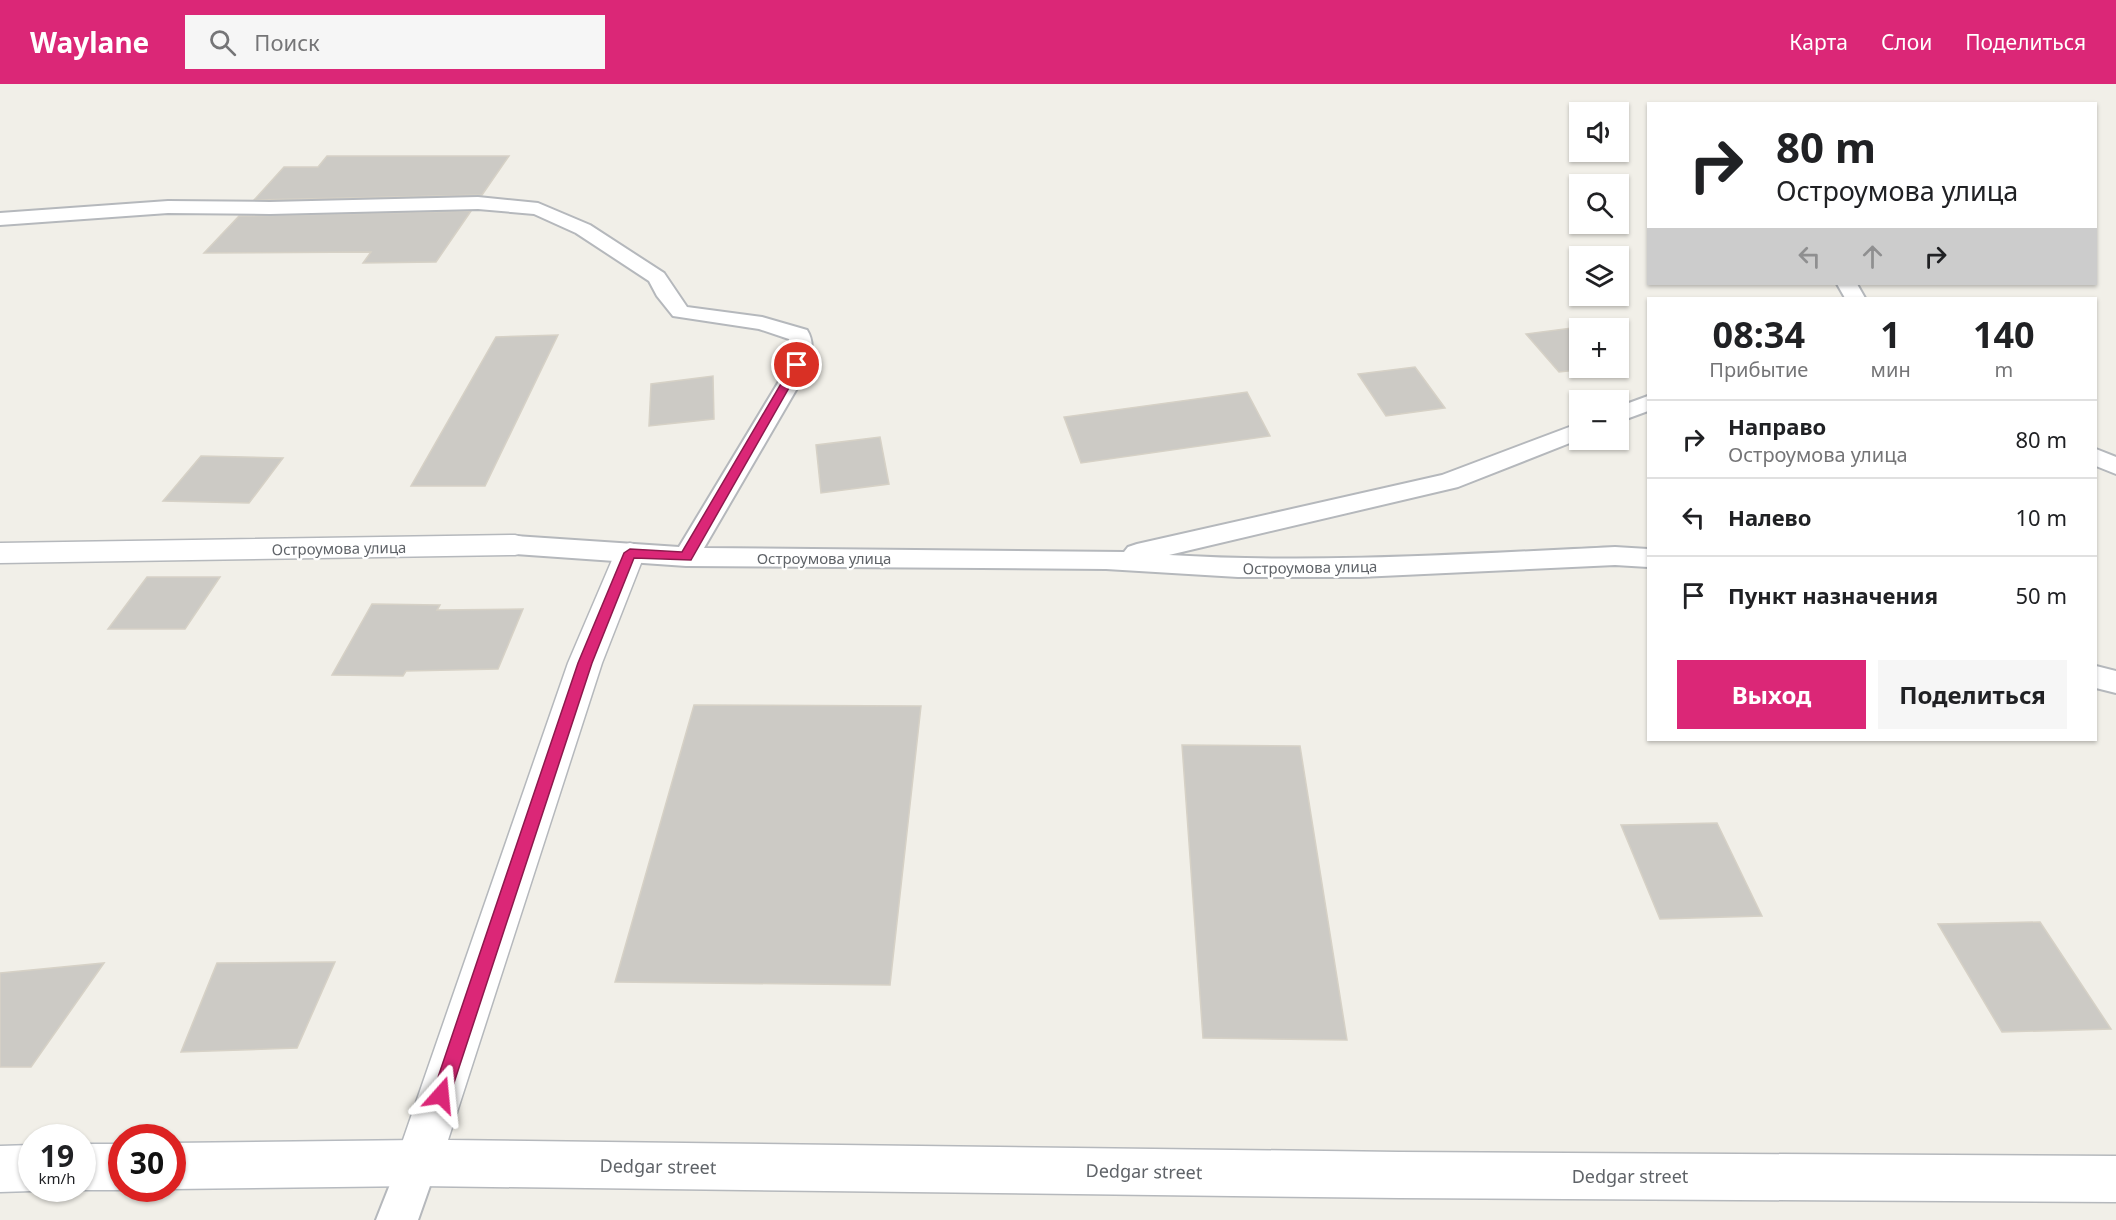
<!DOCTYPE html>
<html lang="ru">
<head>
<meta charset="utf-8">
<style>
  :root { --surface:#fff; --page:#f6f6f6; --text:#202124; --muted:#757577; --line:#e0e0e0; --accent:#db2777 }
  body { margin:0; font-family:"Noto Sans",sans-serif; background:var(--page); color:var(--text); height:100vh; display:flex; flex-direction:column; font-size:22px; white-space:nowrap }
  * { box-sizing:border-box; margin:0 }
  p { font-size:20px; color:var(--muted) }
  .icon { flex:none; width:33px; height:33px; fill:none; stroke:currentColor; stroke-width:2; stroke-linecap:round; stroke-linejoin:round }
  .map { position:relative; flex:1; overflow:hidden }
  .sheet { position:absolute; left:1647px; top:213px; width:450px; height:444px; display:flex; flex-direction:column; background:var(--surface); border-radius:0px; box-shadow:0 2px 4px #0004 }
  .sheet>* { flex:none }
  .top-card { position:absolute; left:1647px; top:18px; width:450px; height:183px; border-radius:0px; box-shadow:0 2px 4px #0004; background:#fff; color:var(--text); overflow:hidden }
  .tools { position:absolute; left:1569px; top:18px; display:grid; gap:12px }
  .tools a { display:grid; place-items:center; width:60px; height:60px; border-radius:0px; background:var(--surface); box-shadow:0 2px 4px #0004; font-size:30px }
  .speed { position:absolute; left:18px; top:1040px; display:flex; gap:12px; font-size:30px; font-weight:700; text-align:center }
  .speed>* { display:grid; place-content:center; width:78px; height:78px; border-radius:50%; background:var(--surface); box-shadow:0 2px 4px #0004; line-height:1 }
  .speed small { font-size:15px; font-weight:400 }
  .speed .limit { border:9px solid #d22; background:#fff; color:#111 }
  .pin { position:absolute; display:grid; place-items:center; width:51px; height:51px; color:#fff; margin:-26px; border:3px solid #fff; border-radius:50%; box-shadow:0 2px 6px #0007 }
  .me { position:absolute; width:66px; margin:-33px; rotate:18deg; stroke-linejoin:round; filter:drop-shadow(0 0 4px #0008) }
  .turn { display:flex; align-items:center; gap:21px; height:126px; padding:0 30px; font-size:27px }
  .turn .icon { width:78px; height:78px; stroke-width:2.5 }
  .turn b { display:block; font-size:42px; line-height:51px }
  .lanes { display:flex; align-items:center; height:57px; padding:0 30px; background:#0003; justify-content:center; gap:30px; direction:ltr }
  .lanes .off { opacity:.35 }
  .eta { display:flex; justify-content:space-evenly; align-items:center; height:102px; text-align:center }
  .eta b { font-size:36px; font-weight:700; line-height:42px }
  .cta { display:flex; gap:12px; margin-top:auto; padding:12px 30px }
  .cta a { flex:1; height:69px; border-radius:0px; background:var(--accent); color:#fff; font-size:24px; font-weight:700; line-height:69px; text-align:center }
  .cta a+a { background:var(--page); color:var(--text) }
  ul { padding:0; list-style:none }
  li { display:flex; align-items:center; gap:18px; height:78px; padding:0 30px; border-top:2px solid var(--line) }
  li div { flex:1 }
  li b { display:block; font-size:22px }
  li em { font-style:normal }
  header { display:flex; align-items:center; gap:36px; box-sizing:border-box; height:84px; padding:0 30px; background:var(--accent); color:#fff }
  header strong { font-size:28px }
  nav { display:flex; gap:33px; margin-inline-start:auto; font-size:21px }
  .search { width:420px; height:54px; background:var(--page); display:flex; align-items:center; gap:15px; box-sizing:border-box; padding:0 21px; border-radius:0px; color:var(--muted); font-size:22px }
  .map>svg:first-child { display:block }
  .building { fill:#cccac5; stroke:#d6d1c6; stroke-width:1.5 }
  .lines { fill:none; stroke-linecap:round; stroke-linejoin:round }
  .lane-casing { stroke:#b5b8bc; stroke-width:4 }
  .street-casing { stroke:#b5b8bc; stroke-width:3 }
  .secondary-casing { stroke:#b6babf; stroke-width:3 }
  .lane { fill:#fff; fill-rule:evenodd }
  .street { fill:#fff; fill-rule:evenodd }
  .secondary { fill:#fff; fill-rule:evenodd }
  .route { fill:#db2777; stroke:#8e194d; stroke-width:1.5 }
  .labels { text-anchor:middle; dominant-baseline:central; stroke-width:4.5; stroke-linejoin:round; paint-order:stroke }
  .street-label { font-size:15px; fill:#5f6368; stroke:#fff }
  .near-street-label { font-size:18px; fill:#5f6368; stroke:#fff }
</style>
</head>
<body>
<header>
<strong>Waylane</strong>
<div class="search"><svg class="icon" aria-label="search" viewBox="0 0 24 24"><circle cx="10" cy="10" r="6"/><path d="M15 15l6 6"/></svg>Поиск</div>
<nav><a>Карта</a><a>Слои</a><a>Поделиться</a></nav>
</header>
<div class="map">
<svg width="2116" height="1136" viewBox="0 0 2116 1136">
  <rect width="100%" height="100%" fill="#f1efe8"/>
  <!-- building -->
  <path class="building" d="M 327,72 L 509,72 L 482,111 L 254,116 L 284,83 L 318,83 Z
    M 471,127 L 436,178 L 363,179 L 371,168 L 204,169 L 239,132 Z
    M 1579,243 L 1580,284 L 1597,284 L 1559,288 L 1526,250 Z
    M 558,251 L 485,402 L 411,402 L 496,253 Z
    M 1415,283 L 1445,324 L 1386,332 L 1358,290 Z
    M 713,292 L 714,335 L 649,342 L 651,300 Z
    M 1247,308 L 1270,352 L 1081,379 L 1064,333 Z
    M 880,353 L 889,400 L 821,409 L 816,361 Z
    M 201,372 L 283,374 L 249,419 L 163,417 Z
    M 147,493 L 220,493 L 185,545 L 108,545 Z
    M 372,520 L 440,521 L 437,526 L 523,525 L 498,585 L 406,587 L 403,592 L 332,591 Z
    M 694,621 L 921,622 L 890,901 L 615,898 Z
    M 1182,661 L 1300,662 L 1347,956 L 1203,954 Z
    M 1717,739 L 1762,832 L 1660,835 L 1621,741 Z
    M 2040,838 L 2111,945 L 2002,948 L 1938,840 Z
    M 335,878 L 297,964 L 181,968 L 217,879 Z
    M 104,879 L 31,983 L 0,983 L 0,889 Z"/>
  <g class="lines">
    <!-- lane casing -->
    <g class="lane-casing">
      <path id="lane" d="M 478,113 L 538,119 L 590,141 L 664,189 L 687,223 L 762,233 L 807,246 C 817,262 809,278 803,294 L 704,464 L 1124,468 L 1128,463 L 1137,460 L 1442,391 L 1580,339 L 1580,355 L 1458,403 L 1169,471 C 1318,480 1466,470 1615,463 L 1648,465 L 1648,483 L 1615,481 L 1360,493 L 1238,493 L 1106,485 L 686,482 L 515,470 L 506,467 L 502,461 L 506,455 L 515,452 L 679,463 L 781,294 L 791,268 L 789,255 L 759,245 L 673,232 L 657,212 L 649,197 L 576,149 L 534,130 L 478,125 L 270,130 L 168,129 L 0,141 L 0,129 L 168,117 L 270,118 Z
        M 1837,200 L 1857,200 L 1865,214 L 1845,214 Z
        M 1648,312 L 1648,327 L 1618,338 L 1618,323 Z
        M 2096,365 L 2116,373 L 2116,390 L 2096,382 Z
        M 2096,582 L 2116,587 L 2116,609 L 2096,604 Z
        M 418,1059 L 432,1065 L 438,1079 L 418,1136 L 376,1136 L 404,1065 Z"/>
    </g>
    <!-- street casing -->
    <g class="street-casing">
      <path id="street" d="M 515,451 L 526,454 L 530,461 L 526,468 L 515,471 L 0,479 L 0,459 Z
        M 630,459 L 641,462 L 645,469 L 602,579 L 448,1056 L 1399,1068 L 2116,1072 L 2116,1118 L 1399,1114 L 418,1102 L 402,1095 L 395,1079 L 568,579 L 615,469 L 619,462 Z"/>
    </g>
    <!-- secondary casing -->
    <g class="secondary-casing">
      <path id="secondary" d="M 418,1056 L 434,1063 L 441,1079 L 434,1095 L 418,1102 L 172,1105 L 169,1104 L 172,1104 L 172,1059 Z
        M 82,1060 L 122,1060 L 122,1104 L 127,1104 L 122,1106 L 82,1106 L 77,1104 L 82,1104 Z
        M 32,1061 L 32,1104 L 40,1104 L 32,1107 L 0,1108 L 0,1062 Z"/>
    </g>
    <!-- lane -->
    <use href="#lane" class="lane"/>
    <!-- street -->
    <use href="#street" class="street"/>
    <!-- secondary -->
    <use href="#secondary" class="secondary"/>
  </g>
  <!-- route -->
  <path class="route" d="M 797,278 L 802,281 L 691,476 L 634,474 L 592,579 L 450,1011 L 447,1017 L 441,1020 L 434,1017 L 432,1011 L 578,579 L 624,469 L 630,465 L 682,468 L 792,281 Z"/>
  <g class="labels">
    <!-- street labels -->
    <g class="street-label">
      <text transform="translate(339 464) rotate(-1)">Остроумова улица</text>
      <text x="824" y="474">Остроумова улица</text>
      <text transform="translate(1310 483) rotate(-1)">Остроумова улица</text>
    </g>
    <!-- near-street labels -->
    <g class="near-street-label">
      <text transform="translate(658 1082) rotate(1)">Dedgar street</text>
      <text transform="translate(1144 1087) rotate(1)">Dedgar street</text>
      <text x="1630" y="1092">Dedgar street</text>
    </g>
  </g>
</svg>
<div class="tools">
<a><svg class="icon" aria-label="sound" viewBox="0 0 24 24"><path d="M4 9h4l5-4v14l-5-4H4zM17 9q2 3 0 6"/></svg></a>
<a><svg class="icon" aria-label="search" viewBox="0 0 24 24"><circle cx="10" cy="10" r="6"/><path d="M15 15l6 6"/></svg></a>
<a><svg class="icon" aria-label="layers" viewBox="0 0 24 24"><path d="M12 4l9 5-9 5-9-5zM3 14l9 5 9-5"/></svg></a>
<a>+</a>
<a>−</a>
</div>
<div class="speed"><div>19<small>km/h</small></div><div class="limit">30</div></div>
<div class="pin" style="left:797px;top:281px;background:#d93025"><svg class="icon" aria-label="arrive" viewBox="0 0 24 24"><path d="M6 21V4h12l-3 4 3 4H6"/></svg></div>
<svg class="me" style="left:441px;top:1011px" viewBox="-20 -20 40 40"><path d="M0-17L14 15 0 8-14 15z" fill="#db2777" stroke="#fff" stroke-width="4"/></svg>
<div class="top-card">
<div class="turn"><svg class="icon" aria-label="right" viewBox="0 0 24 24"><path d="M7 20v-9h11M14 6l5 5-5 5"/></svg><div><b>80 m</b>Остроумова улица</div></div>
<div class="lanes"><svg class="icon off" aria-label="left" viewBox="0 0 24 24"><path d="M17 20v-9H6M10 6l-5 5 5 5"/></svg><svg class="icon off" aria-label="ahead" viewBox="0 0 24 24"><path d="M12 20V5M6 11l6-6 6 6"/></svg><svg class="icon" aria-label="right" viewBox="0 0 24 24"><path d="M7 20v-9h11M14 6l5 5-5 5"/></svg></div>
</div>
<section class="sheet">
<div class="eta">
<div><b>08:34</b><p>Прибытие</p></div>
<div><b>1</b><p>мин</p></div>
<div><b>140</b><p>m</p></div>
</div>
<ul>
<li><svg class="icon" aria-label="right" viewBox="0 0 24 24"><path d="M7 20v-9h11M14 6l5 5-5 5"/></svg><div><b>Направо</b><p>Остроумова улица</p></div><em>80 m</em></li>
<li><svg class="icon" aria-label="left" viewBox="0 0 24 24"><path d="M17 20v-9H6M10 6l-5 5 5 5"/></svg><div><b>Налево</b></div><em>10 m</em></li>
<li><svg class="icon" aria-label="arrive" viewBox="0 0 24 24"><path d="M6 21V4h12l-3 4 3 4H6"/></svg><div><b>Пункт назначения</b></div><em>50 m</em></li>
</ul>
<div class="cta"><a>Выход</a><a>Поделиться</a></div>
</section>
</div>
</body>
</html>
